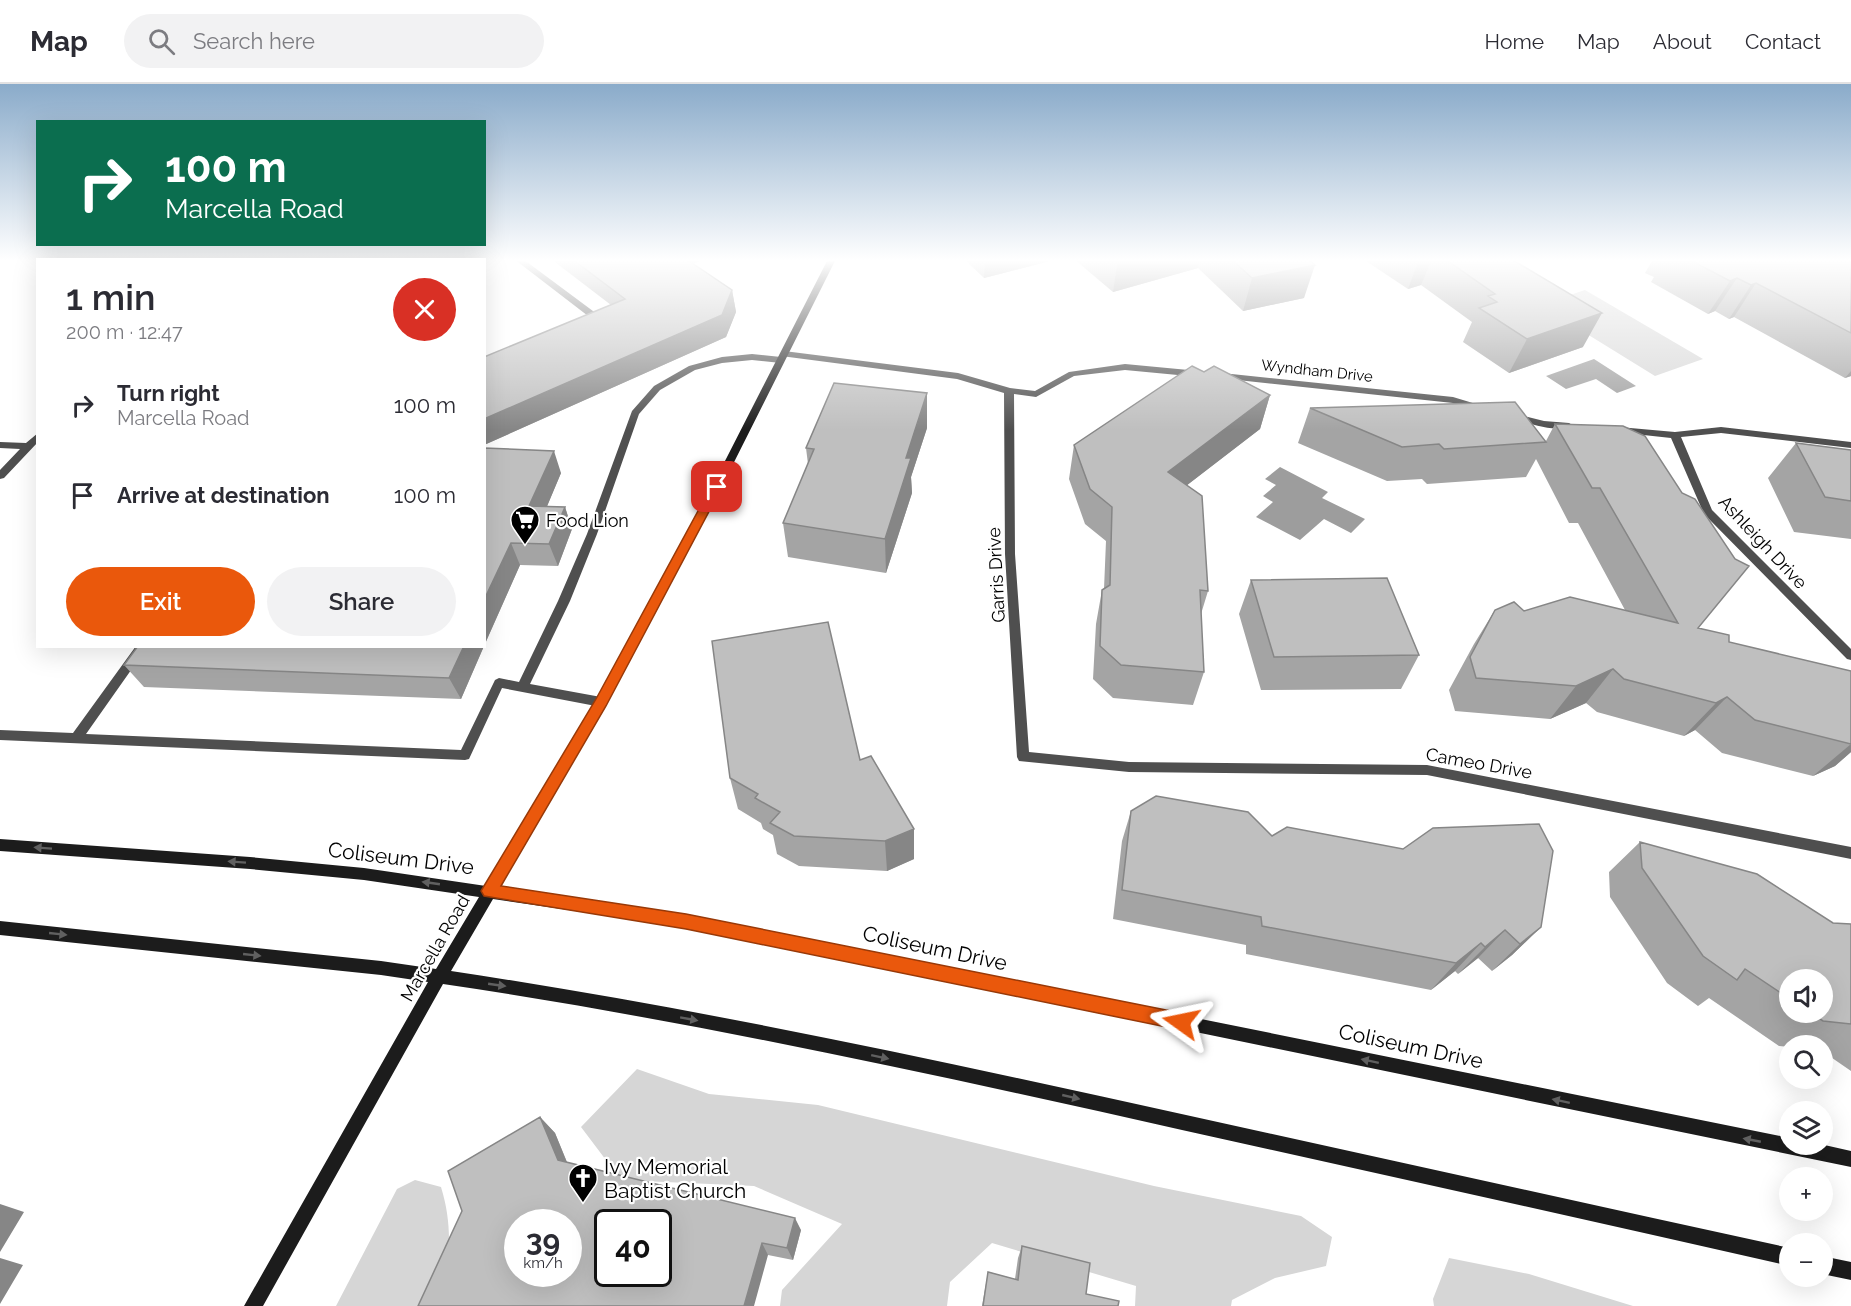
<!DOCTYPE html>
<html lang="en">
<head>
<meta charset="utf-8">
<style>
  :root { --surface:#fff; --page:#f2f2f3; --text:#2b2b33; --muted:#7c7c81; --line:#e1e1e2; --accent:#ea580c }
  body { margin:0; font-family:Raleway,sans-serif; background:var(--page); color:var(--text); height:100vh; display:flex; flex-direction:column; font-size:22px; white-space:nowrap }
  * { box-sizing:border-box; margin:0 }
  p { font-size:20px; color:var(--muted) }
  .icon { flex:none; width:33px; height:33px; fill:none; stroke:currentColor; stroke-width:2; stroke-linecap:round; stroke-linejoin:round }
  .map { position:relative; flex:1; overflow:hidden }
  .sheet { position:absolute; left:36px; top:174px; width:450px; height:390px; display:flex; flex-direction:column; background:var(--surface); border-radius:0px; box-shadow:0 6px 24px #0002 }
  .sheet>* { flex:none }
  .hud { position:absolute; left:36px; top:36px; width:450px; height:126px; border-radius:0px; box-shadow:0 6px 24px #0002; background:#0b6e4f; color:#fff; overflow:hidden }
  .tools { position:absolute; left:1779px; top:885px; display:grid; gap:12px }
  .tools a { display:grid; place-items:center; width:54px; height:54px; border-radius:50%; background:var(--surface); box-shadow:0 6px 24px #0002; font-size:30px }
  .speed { position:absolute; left:504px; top:1125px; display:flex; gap:12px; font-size:30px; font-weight:700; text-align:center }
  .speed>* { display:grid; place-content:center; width:78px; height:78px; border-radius:50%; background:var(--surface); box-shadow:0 6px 24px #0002; line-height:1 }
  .speed small { font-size:15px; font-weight:400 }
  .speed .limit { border:3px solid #111; border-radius:9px; background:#fff; color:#111 }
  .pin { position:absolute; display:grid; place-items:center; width:51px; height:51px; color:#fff; margin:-26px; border-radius:12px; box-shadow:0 3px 9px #0006 }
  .me { position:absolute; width:66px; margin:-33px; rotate:282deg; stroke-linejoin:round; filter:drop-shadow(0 0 4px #0008) }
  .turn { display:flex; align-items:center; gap:21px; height:126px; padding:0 30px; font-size:27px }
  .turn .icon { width:78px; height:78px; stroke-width:2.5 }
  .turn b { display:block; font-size:42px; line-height:51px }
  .round { display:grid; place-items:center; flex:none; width:63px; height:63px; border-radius:32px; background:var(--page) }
  .overview { display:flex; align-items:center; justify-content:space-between; height:102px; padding:0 30px }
  h1 { font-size:36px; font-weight:600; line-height:45px }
  .primary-button { display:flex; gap:12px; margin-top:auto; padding:12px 30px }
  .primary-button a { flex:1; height:69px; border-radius:36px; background:var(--accent); color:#fff; font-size:24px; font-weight:600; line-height:69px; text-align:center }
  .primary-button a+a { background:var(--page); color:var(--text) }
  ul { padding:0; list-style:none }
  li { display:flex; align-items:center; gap:18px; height:90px; padding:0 30px }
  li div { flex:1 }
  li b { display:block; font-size:22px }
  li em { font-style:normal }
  header { display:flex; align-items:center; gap:36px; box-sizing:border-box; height:84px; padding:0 30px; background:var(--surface); border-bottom:2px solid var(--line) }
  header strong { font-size:28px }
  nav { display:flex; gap:33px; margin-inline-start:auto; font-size:21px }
  .search { width:420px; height:54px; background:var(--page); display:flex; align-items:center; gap:15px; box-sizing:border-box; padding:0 21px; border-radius:33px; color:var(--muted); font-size:22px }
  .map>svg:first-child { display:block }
  .green { fill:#d6d6d6 }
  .water { fill:#9d9d9d }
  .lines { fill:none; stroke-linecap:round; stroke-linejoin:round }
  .lane { fill:#4f4f4f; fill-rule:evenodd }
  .street { fill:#4f4f4f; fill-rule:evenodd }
  .secondary { fill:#1c1c1c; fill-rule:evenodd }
  .wall { fill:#a4a4a4; fill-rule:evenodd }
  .shaded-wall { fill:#868686 }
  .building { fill:#bfbfbf; stroke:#868686; stroke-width:1.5; fill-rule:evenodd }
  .oneway { fill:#606060 }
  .route { fill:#ea580c; stroke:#983908; stroke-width:1.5 }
  .labels { text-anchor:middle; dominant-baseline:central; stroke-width:4.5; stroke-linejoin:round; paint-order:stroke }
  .far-street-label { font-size:15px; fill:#000; stroke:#fff }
  .poi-label { font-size:18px; fill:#000; stroke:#fff; text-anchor:start }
  .street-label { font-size:18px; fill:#000; stroke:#fff }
  .near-street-label { font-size:21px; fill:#000; stroke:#fff }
  .near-poi-label { font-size:21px; fill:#000; stroke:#fff; text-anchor:start }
</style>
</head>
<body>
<header>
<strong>Map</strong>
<div class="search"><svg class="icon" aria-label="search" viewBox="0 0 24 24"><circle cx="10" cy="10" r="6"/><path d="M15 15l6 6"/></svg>Search here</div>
<nav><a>Home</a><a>Map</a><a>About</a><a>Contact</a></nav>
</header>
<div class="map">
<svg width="1851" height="1222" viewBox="0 0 1851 1222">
  <rect width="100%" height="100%" fill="#fff"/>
  <!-- green -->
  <path class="green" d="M 1585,206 L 1703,275 L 1655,292 L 1540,221 Z
    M 637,985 L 709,1010 L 818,1021 L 1154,1102 L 1301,1132 L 1332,1153 L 1326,1182 L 1275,1194 L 1232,1216 L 1231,1222 L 1135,1222 L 1136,1202 L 992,1159 L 950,1198 L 947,1222 L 780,1222 L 782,1206 L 842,1140 L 754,1102 L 621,1096 L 581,1043 Z
    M 415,1096 L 441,1103 C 454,1145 449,1179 441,1222 L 336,1222 L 397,1105 Z
    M 1449,1174 L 1529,1190 L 1633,1222 L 1434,1222 L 1433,1215 Z"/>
  <!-- water -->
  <path class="water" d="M 1594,275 L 1636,302 L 1617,309 L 1596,295 L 1566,305 L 1546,292 Z
    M 1280,383 L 1328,408 L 1322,414 L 1365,435 L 1351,449 L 1324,435 L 1300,456 L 1256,433 L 1273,418 L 1263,412 L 1276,401 L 1265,395 Z"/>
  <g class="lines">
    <!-- lane -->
    <path class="lane" d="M 208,175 L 216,175 L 216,176 L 208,176 Z
      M 514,175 L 523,175 L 601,233 L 601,237 L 589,240 L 588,238 L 592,235 Z
      M 752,270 L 781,273 L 785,276 L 781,279 L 752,276 L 722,279 L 695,286 L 660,306 L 639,330 L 597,450 L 570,517 L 530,600 L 601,613 L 605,615 L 607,618 L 605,621 L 601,623 L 502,604 L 469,675 L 465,676 L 0,656 L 0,646 L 73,649 L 136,562 L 148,562 L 86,650 L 461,666 L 495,596 L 499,594 L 519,598 L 558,517 L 587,450 L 632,327 L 654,302 L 689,282 L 722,273 Z
      M 38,349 L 38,358 L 4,394 L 0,395 L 0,386 L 20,365 L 0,364 L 0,358 L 26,359 Z"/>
    <!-- street -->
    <path class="street" d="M 784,267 L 958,289 L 1010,304 L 1035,307 L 1069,288 L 1125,280 L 1199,287 L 1203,290 L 1199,293 L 1125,286 L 1074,292 L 1036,313 L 1014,310 L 1015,470 L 1029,668 L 1129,678 L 1427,681 L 1851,763 L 1851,775 L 1427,691 L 1129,688 L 1019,677 L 1017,673 L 1005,470 L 1004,309 L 957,295 L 781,272 L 781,268 Z
      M 1222,289 L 1453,313 L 1486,323 L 1481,326 L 1453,319 L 1219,294 L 1218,292 Z
      M 1516,330 L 1544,337 L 1569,339 L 1574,342 C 1562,350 1527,339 1513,335 L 1513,331 Z
      M 1619,343 L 1675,348 L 1721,343 L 1851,358 L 1851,364 L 1721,349 L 1681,353 L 1712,426 L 1851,565 L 1851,576 L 1847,575 L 1704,430 L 1671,354 L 1616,348 L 1616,344 Z"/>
    <!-- secondary -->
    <path class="secondary" d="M 828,175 L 836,175 L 711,424 L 605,621 L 499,804 L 686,831 L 1790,1054 L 1790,1060 L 1820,1060 L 1851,1067 L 1851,1083 L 686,843 L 493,815 L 451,887 C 698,924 942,977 1186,1031 C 1387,1075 1588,1120 1790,1164 L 1790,1182 C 1587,1136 1385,1091 1182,1046 C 937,991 692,937 443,900 L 263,1222 L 244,1222 L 428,898 L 381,891 L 0,851 L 0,837 L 381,877 L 436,885 L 479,813 L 364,796 L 250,785 L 0,767 L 0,755 L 250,773 L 364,784 L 486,802 L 597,615 L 701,424 Z
      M 1822,1172 L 1851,1178 L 1851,1196 L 1822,1190 Z"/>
  </g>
  <!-- wall -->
  <path class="wall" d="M 551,175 L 705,175 L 693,180 L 732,206 L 736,228 L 726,253 L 484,361 L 484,273 L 611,221 Z
    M 964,175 L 1051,175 L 1050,177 L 984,194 Z
    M 1074,175 L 1308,175 L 1304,214 L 1243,227 L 1198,184 L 1113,208 Z
    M 1363,175 L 1511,175 L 1583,263 L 1509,289 L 1463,258 L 1472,238 L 1421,201 L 1408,205 Z
    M 1653,175 L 1851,175 L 1851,292 L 1845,294 L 1734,233 L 1729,235 L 1715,227 L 1708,230 L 1651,198 L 1654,193 L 1645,189 Z
    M 1270,311 L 1260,345 L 1187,401 L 1208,507 L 1201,530 L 1204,588 L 1193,621 L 1113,614 L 1093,595 L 1096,540 L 1102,506 L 1104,505 L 1106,457 L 1085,440 L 1069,395 L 1074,361 Z
    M 1310,324 L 1546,357 L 1555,340 L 1698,544 L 1729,558 L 1851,587 L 1851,668 L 1835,682 L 1813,692 L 1722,669 L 1695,646 L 1684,652 L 1597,628 L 1586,619 L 1550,635 L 1455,627 L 1449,606 L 1474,560 L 1495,526 L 1524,527 L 1625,526 L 1578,439 L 1569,439 L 1536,375 L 1526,393 L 1427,400 L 1422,395 L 1387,397 L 1298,359 Z
    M 927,344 L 911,393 L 912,409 L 886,489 L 788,473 L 783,439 L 808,380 L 806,364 Z
    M 1796,359 L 1851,366 L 1851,455 L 1794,448 L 1768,394 Z
    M 484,364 L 561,389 L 547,422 L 565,423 L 572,445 L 558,482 L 520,481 L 484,562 Z
    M 1251,496 L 1419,571 L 1401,605 L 1261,606 L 1239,530 Z
    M 484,562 L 461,615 L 144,603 L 124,581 Z
    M 860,676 L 914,745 L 914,775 L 887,787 L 799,782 L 777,770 L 773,751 L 763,745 L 761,739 L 738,725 L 730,694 Z
    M 1131,727 L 1272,752 L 1403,765 L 1541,843 L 1512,871 L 1492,887 L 1478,874 L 1458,890 L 1455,887 L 1431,906 L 1246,870 L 1246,861 L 1113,835 L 1122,757 Z
    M 1640,758 L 1833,839 L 1851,840 L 1851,987 L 1822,967 L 1822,962 L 1790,962 L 1790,963 L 1779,962 L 1709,914 L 1698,922 L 1667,899 L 1610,813 L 1609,788 ZM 1790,896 L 1822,928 L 1790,928 Z
    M 540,1033 L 555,1049 L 567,1078 L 801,1146 L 793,1176 L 768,1171 L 462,1127 Z
    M 1022,1162 L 1086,1210 L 1118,1222 L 982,1222 L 988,1188 L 1015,1195 L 1018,1174 Z"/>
  <!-- shaded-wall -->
  <path class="shaded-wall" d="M 674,175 L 705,175 L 677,186 Z
    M 985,175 L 1051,175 L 1050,177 L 984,194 Z
    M 1118,175 L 1200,175 L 1198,184 L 1113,208 Z
    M 1419,175 L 1432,175 L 1421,201 L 1408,205 Z
    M 1315,181 L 1304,214 L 1243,227 L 1252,194 Z
    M 1737,194 L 1715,227 L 1708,230 L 1730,197 Z
    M 1756,199 L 1734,233 L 1729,235 L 1751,201 Z
    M 732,206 L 736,228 L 726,253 L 484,361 L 484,335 Z
    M 1602,229 L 1583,263 L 1509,289 L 1527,255 Z
    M 1851,287 L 1851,292 L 1845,294 Z
    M 927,309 L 927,344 L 911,393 L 912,409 L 886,489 L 885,455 L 906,374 Z
    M 1270,311 L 1260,345 L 1160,422 L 1168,388 Z
    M 554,367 L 561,389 L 538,444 L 529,422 Z
    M 565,423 L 572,445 L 558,482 L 549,460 Z
    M 511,459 L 520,481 L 484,562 L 484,516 Z
    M 464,562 L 484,562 L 461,615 L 449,594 Z
    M 1613,585 L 1586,619 L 1550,635 L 1576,602 Z
    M 1727,613 L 1695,646 L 1684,652 L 1716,619 Z
    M 1851,660 L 1851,668 L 1835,682 L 1813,692 Z
    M 914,745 L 914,775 L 887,787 L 885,757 Z
    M 1541,843 L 1512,871 L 1492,887 L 1520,860 Z
    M 1505,846 L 1478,874 L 1458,890 L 1485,863 Z
    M 1481,859 L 1455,887 L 1431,906 L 1456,879 Z
    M 540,1033 L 555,1049 L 572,1091 L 558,1076 Z
    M 0,1120 L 24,1128 L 0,1168 Z
    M 795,1134 L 801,1146 L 793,1176 L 787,1164 Z
    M 762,1159 L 768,1171 L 754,1222 L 744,1222 Z
    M 0,1174 L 23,1181 L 0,1220 Z"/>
  <!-- building -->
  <path class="building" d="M 572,175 L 686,175 L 732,206 L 722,231 L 484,335 L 484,273 L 625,215 Z
    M 1231,175 L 1308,175 L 1315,181 L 1252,194 Z
    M 1445,175 L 1511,175 L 1602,229 L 1527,255 L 1479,224 L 1497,218 L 1488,212 L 1495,210 Z
    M 1688,175 L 1851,175 L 1851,249 L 1756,199 L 1751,201 L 1737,194 L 1730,197 Z
    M 1192,282 L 1204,288 L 1214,282 L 1270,311 L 1168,388 L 1202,412 L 1208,507 L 1200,506 L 1204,588 L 1121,581 L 1100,562 L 1102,506 L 1110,501 L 1112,423 L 1090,405 L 1074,361 Z
    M 834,299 L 927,309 L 906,374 L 911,374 L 885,455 L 783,439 L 814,365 L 806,364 Z
    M 1515,318 L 1546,358 L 1444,365 L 1439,360 L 1402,363 L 1310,324 Z
    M 1555,340 L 1623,342 L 1645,352 L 1682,409 L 1695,415 L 1735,475 L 1749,482 L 1698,544 L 1729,551 L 1729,558 L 1851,587 L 1851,660 L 1755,636 L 1727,613 L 1716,619 L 1624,595 L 1613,585 L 1576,602 L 1476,594 L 1470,573 L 1495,526 L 1514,518 L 1524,527 L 1570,513 L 1678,539 L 1600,404 L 1592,404 Z
    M 1796,359 L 1851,366 L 1851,417 L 1825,413 Z
    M 484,364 L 554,367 L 529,422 L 565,423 L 549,460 L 511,459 L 484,516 Z
    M 1387,494 L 1419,571 L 1274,573 L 1251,496 Z
    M 828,538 L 860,676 L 871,672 L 914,745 L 885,757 L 794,752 L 770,739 L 780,728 L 755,714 L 758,710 L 730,694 L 712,557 Z
    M 138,562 L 464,562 L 449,594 L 124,581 Z
    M 1156,712 L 1248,728 L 1272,752 L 1287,743 L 1403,765 L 1433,744 L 1539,740 L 1553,767 L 1541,843 L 1520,860 L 1505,846 L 1485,863 L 1481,859 L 1456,879 L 1262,842 L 1261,833 L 1122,806 L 1131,727 Z
    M 1640,758 L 1757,790 L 1833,839 L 1851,840 L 1851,940 L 1823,937 L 1809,928 L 1822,928 L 1822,896 L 1790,896 L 1790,915 L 1745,885 L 1737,896 L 1703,872 L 1642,784 Z
    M 540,1033 L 558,1076 L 795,1134 L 787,1164 L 762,1159 L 744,1222 L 418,1222 L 462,1127 L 448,1087 ZM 518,1138 L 568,1138 L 568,1190 L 518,1190 ZM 608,1138 L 658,1138 L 658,1190 L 608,1190 Z
    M 1022,1162 L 1090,1179 L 1086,1210 L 1119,1217 L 1118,1222 L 983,1222 L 988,1188 L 1018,1196 Z"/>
  <!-- one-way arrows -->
  <defs><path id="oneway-solid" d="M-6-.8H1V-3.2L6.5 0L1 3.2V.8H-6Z" transform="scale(1.5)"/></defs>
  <g class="oneway">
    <use href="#oneway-solid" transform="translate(43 764) rotate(-176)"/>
    <use href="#oneway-solid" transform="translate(237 778) rotate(-176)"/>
    <use href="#oneway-solid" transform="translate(431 799) rotate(-172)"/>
    <use href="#oneway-solid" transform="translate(58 850) rotate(6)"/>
    <use href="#oneway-solid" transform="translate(252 871) rotate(6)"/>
    <use href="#oneway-solid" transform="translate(497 901) rotate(8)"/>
    <use href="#oneway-solid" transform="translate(689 935) rotate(10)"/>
    <use href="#oneway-solid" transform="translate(880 973) rotate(12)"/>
    <use href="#oneway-solid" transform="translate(1370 977) rotate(-168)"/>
    <use href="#oneway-solid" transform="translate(1071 1013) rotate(13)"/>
    <use href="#oneway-solid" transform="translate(1561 1017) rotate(-168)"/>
    <use href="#oneway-solid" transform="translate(1752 1056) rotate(-169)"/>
  </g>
  <!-- sky -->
  <linearGradient id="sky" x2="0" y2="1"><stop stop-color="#8aabca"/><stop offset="0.51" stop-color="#fff"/><stop offset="1" stop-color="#fff" stop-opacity="0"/></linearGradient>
  <rect width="1851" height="346" fill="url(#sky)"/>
  <!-- route -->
  <path class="route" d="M 717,399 L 722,403 L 606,622 L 501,802 L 686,830 L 1181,929 L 1187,932 L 1189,938 L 1187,944 L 1181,946 L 686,845 L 484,812 L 481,807 L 484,802 L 596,615 L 711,403 Z"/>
  <!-- icons -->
  <defs>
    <g id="supermarket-pin" transform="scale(1.5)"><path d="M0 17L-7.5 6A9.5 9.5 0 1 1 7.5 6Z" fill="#000" stroke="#fff"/><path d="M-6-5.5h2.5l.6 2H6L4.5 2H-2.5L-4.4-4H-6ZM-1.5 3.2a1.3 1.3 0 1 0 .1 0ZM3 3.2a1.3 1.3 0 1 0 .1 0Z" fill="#fff"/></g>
    <g id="church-pin" transform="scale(1.5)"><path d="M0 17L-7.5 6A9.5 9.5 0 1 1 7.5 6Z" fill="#000" stroke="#fff"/><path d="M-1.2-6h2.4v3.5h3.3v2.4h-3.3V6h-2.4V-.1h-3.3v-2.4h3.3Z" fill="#fff"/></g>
  </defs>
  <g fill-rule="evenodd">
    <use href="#supermarket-pin" x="525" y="436"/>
    <use href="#church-pin" x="583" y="1094"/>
  </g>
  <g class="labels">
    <!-- far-street labels -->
    <g class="far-street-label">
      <text transform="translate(1317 287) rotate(6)">Wyndham Drive</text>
    </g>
    <!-- poi labels -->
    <g class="poi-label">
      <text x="546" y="436">Food Lion</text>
    </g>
    <!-- street labels -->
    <g class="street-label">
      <text transform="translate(1763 458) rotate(47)">Ashleigh Drive</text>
      <text transform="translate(996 491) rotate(-93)">Garris Drive</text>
      <text transform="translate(1479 679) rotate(10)">Cameo Drive</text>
      <text transform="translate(435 864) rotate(-60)">Marcella Road</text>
    </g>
    <!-- near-street labels -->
    <g class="near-street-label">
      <text transform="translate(401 774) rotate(7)">Coliseum Drive</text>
      <text transform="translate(935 864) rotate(12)">Coliseum Drive</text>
      <text transform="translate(1411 962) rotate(12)">Coliseum Drive</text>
    </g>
    <!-- near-poi labels -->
    <g class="near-poi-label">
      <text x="604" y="1082">Ivy Memorial<tspan x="604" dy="24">Baptist Church</tspan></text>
    </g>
  </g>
</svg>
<div class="tools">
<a><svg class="icon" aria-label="sound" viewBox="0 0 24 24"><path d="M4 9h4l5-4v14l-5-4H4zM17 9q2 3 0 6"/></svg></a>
<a><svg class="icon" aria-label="search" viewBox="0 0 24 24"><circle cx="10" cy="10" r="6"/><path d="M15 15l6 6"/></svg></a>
<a><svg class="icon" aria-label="layers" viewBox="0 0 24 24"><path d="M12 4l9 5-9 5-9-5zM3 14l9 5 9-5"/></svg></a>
<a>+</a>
<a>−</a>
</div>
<div class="speed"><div>39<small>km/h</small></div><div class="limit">40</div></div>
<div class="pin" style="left:717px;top:403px;background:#d93025"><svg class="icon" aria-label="arrive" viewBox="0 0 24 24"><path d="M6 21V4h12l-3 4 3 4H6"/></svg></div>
<svg class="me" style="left:1181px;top:938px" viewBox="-20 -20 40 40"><path d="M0-17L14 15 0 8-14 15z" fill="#ea580c" stroke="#fff" stroke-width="4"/></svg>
<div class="hud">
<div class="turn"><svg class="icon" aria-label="right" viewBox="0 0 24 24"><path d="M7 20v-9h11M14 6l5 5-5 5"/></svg><div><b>100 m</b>Marcella Road</div></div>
</div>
<section class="sheet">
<div class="overview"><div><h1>1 min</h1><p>200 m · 12:47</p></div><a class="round" style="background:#d93025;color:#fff"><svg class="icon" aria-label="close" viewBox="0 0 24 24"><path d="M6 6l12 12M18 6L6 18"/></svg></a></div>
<ul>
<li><svg class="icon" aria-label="right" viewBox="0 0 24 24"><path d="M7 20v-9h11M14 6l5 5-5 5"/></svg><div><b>Turn right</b><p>Marcella Road</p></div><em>100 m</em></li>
<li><svg class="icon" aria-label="arrive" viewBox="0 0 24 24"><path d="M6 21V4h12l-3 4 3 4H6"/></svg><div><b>Arrive at destination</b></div><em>100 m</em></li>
</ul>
<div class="primary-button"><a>Exit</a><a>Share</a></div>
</section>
</div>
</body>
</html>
